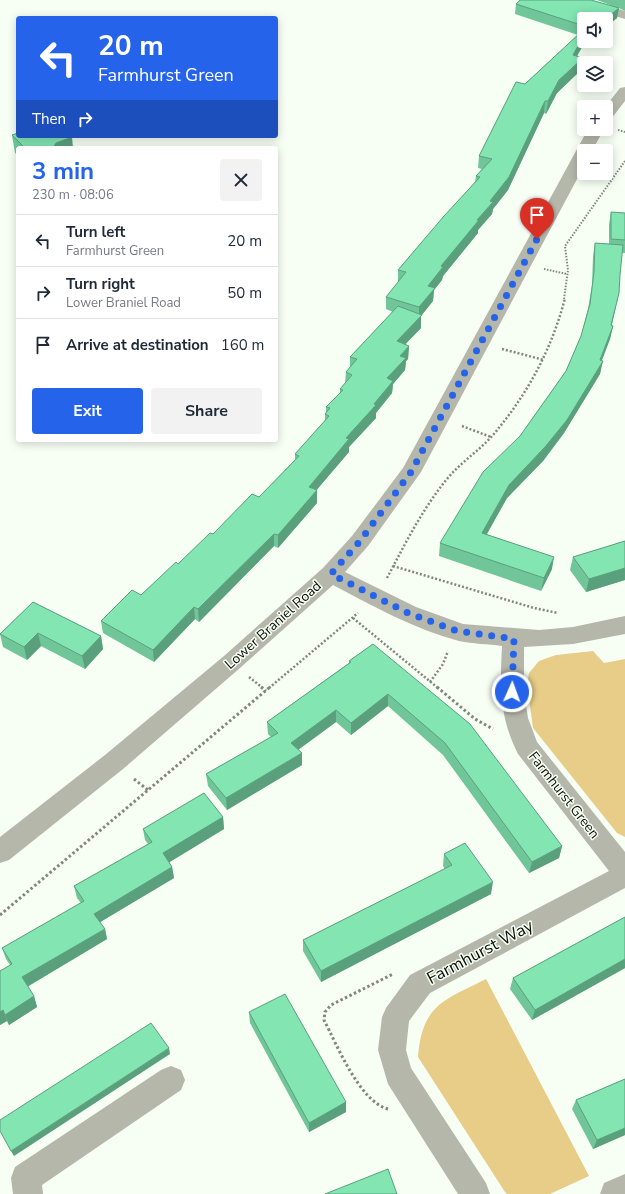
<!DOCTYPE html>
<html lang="en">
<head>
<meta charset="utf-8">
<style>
  :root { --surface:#fff; --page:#f2f2f3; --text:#1f2937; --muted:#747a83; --line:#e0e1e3; --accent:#2563eb }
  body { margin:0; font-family:"Nunito Sans",sans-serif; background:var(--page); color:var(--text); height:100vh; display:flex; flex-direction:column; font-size:15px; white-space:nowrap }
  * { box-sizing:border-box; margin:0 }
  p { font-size:13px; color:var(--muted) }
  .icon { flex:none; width:22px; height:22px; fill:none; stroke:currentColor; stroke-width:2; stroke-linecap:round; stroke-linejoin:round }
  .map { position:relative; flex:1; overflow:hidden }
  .drawer { position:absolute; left:16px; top:146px; width:262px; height:296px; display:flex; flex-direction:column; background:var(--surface); border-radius:4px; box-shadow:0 2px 10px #0003 }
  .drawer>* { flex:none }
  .banner { position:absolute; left:16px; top:16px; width:262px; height:122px; border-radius:4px; box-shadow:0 2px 10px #0003; background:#2563eb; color:#fff; overflow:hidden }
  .tools { position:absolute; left:577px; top:12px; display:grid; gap:8px }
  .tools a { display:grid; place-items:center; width:36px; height:36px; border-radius:4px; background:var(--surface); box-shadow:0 2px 10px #0003; font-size:20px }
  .pin { position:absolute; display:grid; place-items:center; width:34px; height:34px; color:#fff; margin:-41px -17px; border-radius:50% 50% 50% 0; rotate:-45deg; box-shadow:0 0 4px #0007 }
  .pin .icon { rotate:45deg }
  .me { position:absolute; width:44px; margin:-22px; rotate:2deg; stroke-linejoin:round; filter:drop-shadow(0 0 3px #0008) }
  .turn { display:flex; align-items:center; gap:14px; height:84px; padding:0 16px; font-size:18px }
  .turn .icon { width:52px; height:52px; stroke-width:2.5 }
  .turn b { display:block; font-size:28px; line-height:34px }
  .then { display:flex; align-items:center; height:38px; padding:0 16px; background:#0003; gap:8px; font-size:15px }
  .round { display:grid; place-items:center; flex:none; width:42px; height:42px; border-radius:4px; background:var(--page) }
  .headline { display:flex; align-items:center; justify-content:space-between; height:68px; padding:0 16px }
  h1 { font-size:24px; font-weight:700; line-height:30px; color:var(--accent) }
  .button { display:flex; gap:8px; margin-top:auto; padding:8px 16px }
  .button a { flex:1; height:46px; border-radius:4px; background:var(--accent); color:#fff; font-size:16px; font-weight:700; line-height:46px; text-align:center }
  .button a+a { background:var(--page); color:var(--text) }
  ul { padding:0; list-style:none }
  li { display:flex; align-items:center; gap:12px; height:52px; padding:0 16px; border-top:1px solid var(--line) }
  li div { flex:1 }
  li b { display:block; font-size:15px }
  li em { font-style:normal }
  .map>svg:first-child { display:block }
  .green { fill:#e7cd87 }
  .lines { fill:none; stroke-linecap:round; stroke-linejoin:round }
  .path-far2 { stroke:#81877e; stroke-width:2; stroke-dasharray:1.5 1.5; stroke-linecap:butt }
  .path-far1 { stroke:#81877e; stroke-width:2.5; stroke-dasharray:2 2; stroke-linecap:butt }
  .path { stroke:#81877e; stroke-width:3; stroke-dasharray:2.5 2.5; stroke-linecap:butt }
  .minor { fill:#b5b7ab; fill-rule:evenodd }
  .wall { fill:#70c599 }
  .shaded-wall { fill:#5ba07d }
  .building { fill:#82e5b2; stroke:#5ba07d }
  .route { stroke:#2563eb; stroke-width:7; stroke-dasharray:0 12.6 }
  .labels { text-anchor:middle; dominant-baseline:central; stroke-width:3; stroke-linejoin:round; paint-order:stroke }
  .street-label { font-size:14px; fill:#0b1108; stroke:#f7fef4 }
  .near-street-label { font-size:17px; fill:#0b1108; stroke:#f7fef4 }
</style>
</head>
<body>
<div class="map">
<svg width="625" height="1194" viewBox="0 0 625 1194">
  <rect width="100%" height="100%" fill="#f7fef4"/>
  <!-- green -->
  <path class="green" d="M 593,651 L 604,663 L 625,659 L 625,837 L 617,833 L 533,728 L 527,685 L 529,673 L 539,661 L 556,655 Z
    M 486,979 L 589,1176 L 550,1194 L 507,1194 L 505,1192 L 418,1057 C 422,1004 445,1000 486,979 Z"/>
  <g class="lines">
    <!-- path-far2 -->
    <path class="path-far2" d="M 618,130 L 625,132
      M 597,173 L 614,177
      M 544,269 L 567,274
      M 564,299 L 568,270 L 565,246 L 625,161"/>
    <!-- path-far1 -->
    <path class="path-far1" d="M 502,349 L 544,360
      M 462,426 L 491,437
      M 393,566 L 534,608 L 558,613
      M 387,578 C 405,544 423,508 447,479 C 461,462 479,451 493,435 C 527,395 552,349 565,298
      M 353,618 L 438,688
      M 249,677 L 263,688
      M 430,682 L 443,664 L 448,651
      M 269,688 L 358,613"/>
    <!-- path -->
    <path class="path" d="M 261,687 L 266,691
      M 437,687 L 475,719 L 493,729
      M 134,779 L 148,790
      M 0,915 L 270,687
      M 388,1109 C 360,1102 337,1045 324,1020 L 325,1012 L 331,1005 L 393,974"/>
    <!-- minor -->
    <path class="minor" d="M 570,0 L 591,0 L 625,11 L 625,19 L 572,3 Z
      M 625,87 L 625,101 L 611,119 L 606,121 L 605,107 L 620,88 Z
      M 588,129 L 604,129 L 592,151 L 584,151 L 584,166 L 421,472 L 368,546 L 345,572 L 416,607 L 463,624 L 539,630 L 573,627 L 625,616 L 625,634 L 573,644 L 524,647 L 524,692 L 528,718 L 537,742 L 625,852 L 625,888 L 430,993 L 409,1021 L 406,1050 L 411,1068 L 486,1183 L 490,1194 L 458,1194 L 388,1084 L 378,1050 L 382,1017 L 386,1008 L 410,975 L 609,871 L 518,754 C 499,716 500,687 502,646 C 488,644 473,644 459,641 C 414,629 373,606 333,585 L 240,668 L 123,769 L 9,860 L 0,863 L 0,837 L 105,755 L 224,656 L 323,568 L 352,536 L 403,468 Z
      M 171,1066 L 181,1070 L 185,1080 L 181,1090 L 42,1185 L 43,1194 L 13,1194 L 11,1178 L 15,1167 L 161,1070 Z
      M 625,1174 L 625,1194 L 600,1194 L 604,1183 Z"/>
  </g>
  <!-- wall -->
  <path class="wall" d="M 597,0 L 625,0 L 625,11 L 619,8 L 617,18 L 606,27 L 606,19 L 584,19 L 584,37 L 583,37 L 582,47 L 577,56 L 583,58 L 581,70 L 557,93 L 546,114 L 544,113 L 508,190 L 493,209 L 492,214 L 478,230 L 478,233 L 443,276 L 442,280 L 434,290 L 433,301 L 421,316 L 421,328 L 405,344 L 409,346 L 408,359 L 406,361 L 405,370 L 393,384 L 392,393 L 376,413 L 376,418 L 349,447 L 349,452 L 316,490 L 317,503 L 278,548 L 274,546 L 199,622 L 195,619 L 154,662 L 103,633 L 101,621 L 141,595 L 213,534 L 259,497 L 295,460 L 295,454 L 325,421 L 325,414 L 326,412 L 326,407 L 340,393 L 340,389 L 345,383 L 346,372 L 350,368 L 350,357 L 393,312 L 386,309 L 386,297 L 398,283 L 398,270 L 475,182 L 476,176 L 482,169 L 478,168 L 479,156 L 525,84 L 578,35 L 515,14 L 516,4 L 618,8 Z
    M 12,135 L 73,148 L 18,148 L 18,155 L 15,153 Z
    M 611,212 L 625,213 L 625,253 L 622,253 L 620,275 L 619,293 L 612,325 L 613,326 L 610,339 L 602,360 L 600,374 L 564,433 L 543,461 L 507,498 L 487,534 L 552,569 L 541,591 L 439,556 L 440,543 L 520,436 L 566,371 L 581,336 L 588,309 L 592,285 L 593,256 L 595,243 L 609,244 L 609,225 Z
    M 625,541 L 625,580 L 586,592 L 570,570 L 573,557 Z
    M 33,602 L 101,636 L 103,649 L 85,669 L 41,646 L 27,660 L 3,647 L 0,634 Z
    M 373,644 L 562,846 L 559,858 L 529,873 L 443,755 L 388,706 L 351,735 L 336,722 L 298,750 L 302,753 L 302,765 L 227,810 L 208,786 L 206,774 L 271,737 L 268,734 L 267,722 L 349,663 L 349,661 Z
    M 223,817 L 224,829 L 169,862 L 172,867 L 174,878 L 100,922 L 105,929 L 107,939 L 27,987 L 34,996 L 37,1007 L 9,1025 L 7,1021 L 0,1025 L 10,965 L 6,959 L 2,948 L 81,903 L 77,898 L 74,886 L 148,844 L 145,840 L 143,829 Z
    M 444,854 L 491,894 L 321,982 L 303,951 L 303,940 L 445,869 L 443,866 Z
    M 625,917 L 625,968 L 532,1020 L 510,989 L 513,978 Z
    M 249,1012 L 346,1102 L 346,1112 L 309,1132 L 250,1023 Z
    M 625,1079 L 625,1135 L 593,1149 L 572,1109 L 576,1100 Z"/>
  <!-- shaded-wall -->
  <path class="shaded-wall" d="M 619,8 L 617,18 L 606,27 L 606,19 L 605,19 Z
    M 584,35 L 582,47 L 571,67 L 573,55 Z
    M 583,58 L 581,70 L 557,93 L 546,114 L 548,101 L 559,80 Z
    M 545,101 L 544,113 L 508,190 L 493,209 L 492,214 L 478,230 L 478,233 L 443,276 L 442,280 L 434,290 L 433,301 L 421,316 L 421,328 L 396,354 L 397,341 L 419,318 L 419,307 L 428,286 L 441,266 L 477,220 L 490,201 Z
    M 72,137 L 73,148 L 53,148 L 56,143 Z
    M 619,293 L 609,335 L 613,326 L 610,339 L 600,365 L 603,361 L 600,374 L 564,433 L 543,461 L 507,498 L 480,546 L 482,533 L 509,485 L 600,360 L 611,325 Z
    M 409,346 L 408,359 L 406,361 L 405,370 L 393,384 L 392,393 L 376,413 L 376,418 L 349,447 L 349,452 L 309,499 L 309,487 L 346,438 L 374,404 L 387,378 L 400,356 Z
    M 317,490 L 317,503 L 278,548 L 278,535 Z
    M 274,534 L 274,546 L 199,622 L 198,609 Z
    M 554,557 L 552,569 L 541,591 L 544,578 Z
    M 625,568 L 625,580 L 586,592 L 589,579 Z
    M 194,607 L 195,619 L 154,662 L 153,650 Z
    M 38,633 L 41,646 L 27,660 L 24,647 Z
    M 101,636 L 103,649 L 85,669 L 82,656 Z
    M 388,694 L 388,706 L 351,735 L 351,723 Z
    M 336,710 L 336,722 L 291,755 L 291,743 Z
    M 302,753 L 302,765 L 227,810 L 226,798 Z
    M 223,817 L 224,829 L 165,865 L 163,853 Z
    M 562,846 L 559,858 L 529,873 L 532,862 Z
    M 172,867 L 174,878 L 97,924 L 94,914 Z
    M 493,882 L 491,894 L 321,982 L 321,971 Z
    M 105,929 L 107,939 L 25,988 L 22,977 Z
    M 625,959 L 625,968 L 532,1020 L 535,1010 Z
    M 34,996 L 37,1007 L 9,1025 L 5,1015 Z
    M 3,1010 L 7,1021 L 0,1025 L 0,1012 Z
    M 169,1048 L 170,1054 L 14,1156 L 11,1151 Z
    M 346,1102 L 346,1112 L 309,1132 L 309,1123 Z
    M 625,1128 L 625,1135 L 593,1149 L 597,1140 Z"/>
  <!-- building -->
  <path class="building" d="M 520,0 L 591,0 L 619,8 L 605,19 L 584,19 L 584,26 L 516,4 Z
    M 581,32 L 584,35 L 573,55 L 583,58 L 559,80 L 548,101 L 545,101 L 509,177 L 490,201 L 493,202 L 477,220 L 479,220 L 441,266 L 443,267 L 428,286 L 435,288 L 419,307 L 386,297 L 406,272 L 398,270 L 444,216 L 480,177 L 476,176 L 492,159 L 479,156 L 516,82 L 525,84 Z
    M 18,133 L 18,136 L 70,136 L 72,137 L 56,143 L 53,148 L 25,148 L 12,135 Z
    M 611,212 L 625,213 L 625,240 L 611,239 Z
    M 595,243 L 623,245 L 620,275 L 619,293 L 611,325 L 613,326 L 600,360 L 603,361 L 567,420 L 545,447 L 509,485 L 482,533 L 554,557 L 544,578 L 440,543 L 483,472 L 520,436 L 566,371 L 581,336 L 590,304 L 594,272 Z
    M 398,306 L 422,315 L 397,341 L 409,346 L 400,356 L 406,358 L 387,378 L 393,381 L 374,404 L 376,405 L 346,438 L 349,439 L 309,487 L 317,490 L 278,535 L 274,534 L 198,609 L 194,607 L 153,650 L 101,621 L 132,590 L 141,595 L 176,562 L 178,564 L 210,533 L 213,534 L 252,494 L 259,497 L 299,456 L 295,454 L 329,416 L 325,414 L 330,408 L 326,407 L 343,390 L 340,389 L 352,375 L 346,372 L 357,359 L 350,357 Z
    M 625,541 L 625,568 L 589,579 L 573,557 Z
    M 33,602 L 101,636 L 82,656 L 38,633 L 24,647 L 0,634 Z
    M 373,644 L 470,724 L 562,846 L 532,862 L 445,743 L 388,694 L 351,723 L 336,710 L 291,743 L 302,753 L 226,798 L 206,774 L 278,733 L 267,722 L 351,662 L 349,661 Z
    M 204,793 L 223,817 L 163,853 L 172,867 L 94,914 L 105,929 L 22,977 L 34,996 L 5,1015 L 3,1010 L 0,1012 L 0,971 L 12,964 L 2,948 L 84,901 L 74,886 L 152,842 L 143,829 Z
    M 465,843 L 493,882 L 321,971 L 303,940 L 452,865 L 444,854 Z
    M 625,917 L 625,959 L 535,1010 L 513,978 Z
    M 285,994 L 346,1102 L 309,1123 L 249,1012 Z
    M 151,1023 L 169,1048 L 11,1151 L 0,1131 L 0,1120 Z
    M 625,1079 L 625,1128 L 597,1140 L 576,1100 Z
    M 388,1169 L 397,1194 L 325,1194 Z"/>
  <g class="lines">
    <!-- route -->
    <path class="route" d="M 512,692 L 514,639 L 457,631 L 408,613 L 331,574 L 360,541 L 411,472 L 537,239"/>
  </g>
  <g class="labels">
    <!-- street labels -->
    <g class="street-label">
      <text transform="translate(273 625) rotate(-42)">Lower Braniel Road</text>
      <text transform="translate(564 795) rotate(52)">Farmhurst Green</text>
    </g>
    <!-- near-street labels -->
    <g class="near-street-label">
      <text transform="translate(480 952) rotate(-28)">Farmhurst Way</text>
    </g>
  </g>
</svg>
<div class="tools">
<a><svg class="icon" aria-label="sound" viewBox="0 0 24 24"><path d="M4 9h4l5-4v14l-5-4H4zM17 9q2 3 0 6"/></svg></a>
<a><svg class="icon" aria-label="layers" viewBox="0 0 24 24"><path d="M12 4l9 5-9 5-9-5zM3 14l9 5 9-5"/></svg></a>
<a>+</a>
<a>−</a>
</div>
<div class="pin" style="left:537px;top:239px;background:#d93025"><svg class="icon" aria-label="arrive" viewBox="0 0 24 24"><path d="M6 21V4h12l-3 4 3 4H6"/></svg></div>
<svg class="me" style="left:512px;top:692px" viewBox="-20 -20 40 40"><circle r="17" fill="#2563eb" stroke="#fff" stroke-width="3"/><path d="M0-11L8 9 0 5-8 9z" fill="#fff"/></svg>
<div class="banner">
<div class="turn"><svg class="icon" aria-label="left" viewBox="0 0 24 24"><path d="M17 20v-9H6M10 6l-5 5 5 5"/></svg><div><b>20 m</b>Farmhurst Green</div></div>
<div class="then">Then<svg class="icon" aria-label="right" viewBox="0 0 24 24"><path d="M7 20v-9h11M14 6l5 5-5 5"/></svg></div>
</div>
<section class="drawer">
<div class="headline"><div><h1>3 min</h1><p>230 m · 08:06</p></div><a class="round"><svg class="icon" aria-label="close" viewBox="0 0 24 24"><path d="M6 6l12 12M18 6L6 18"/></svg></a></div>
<ul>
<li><svg class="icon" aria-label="left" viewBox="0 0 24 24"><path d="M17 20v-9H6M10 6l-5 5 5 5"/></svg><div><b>Turn left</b><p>Farmhurst Green</p></div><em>20 m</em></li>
<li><svg class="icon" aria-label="right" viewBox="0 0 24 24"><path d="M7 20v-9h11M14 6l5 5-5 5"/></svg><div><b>Turn right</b><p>Lower Braniel Road</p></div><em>50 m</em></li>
<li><svg class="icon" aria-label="arrive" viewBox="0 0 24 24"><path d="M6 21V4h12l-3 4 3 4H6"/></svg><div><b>Arrive at destination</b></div><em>160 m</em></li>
</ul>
<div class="button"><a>Exit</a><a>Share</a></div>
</section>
</div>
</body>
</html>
